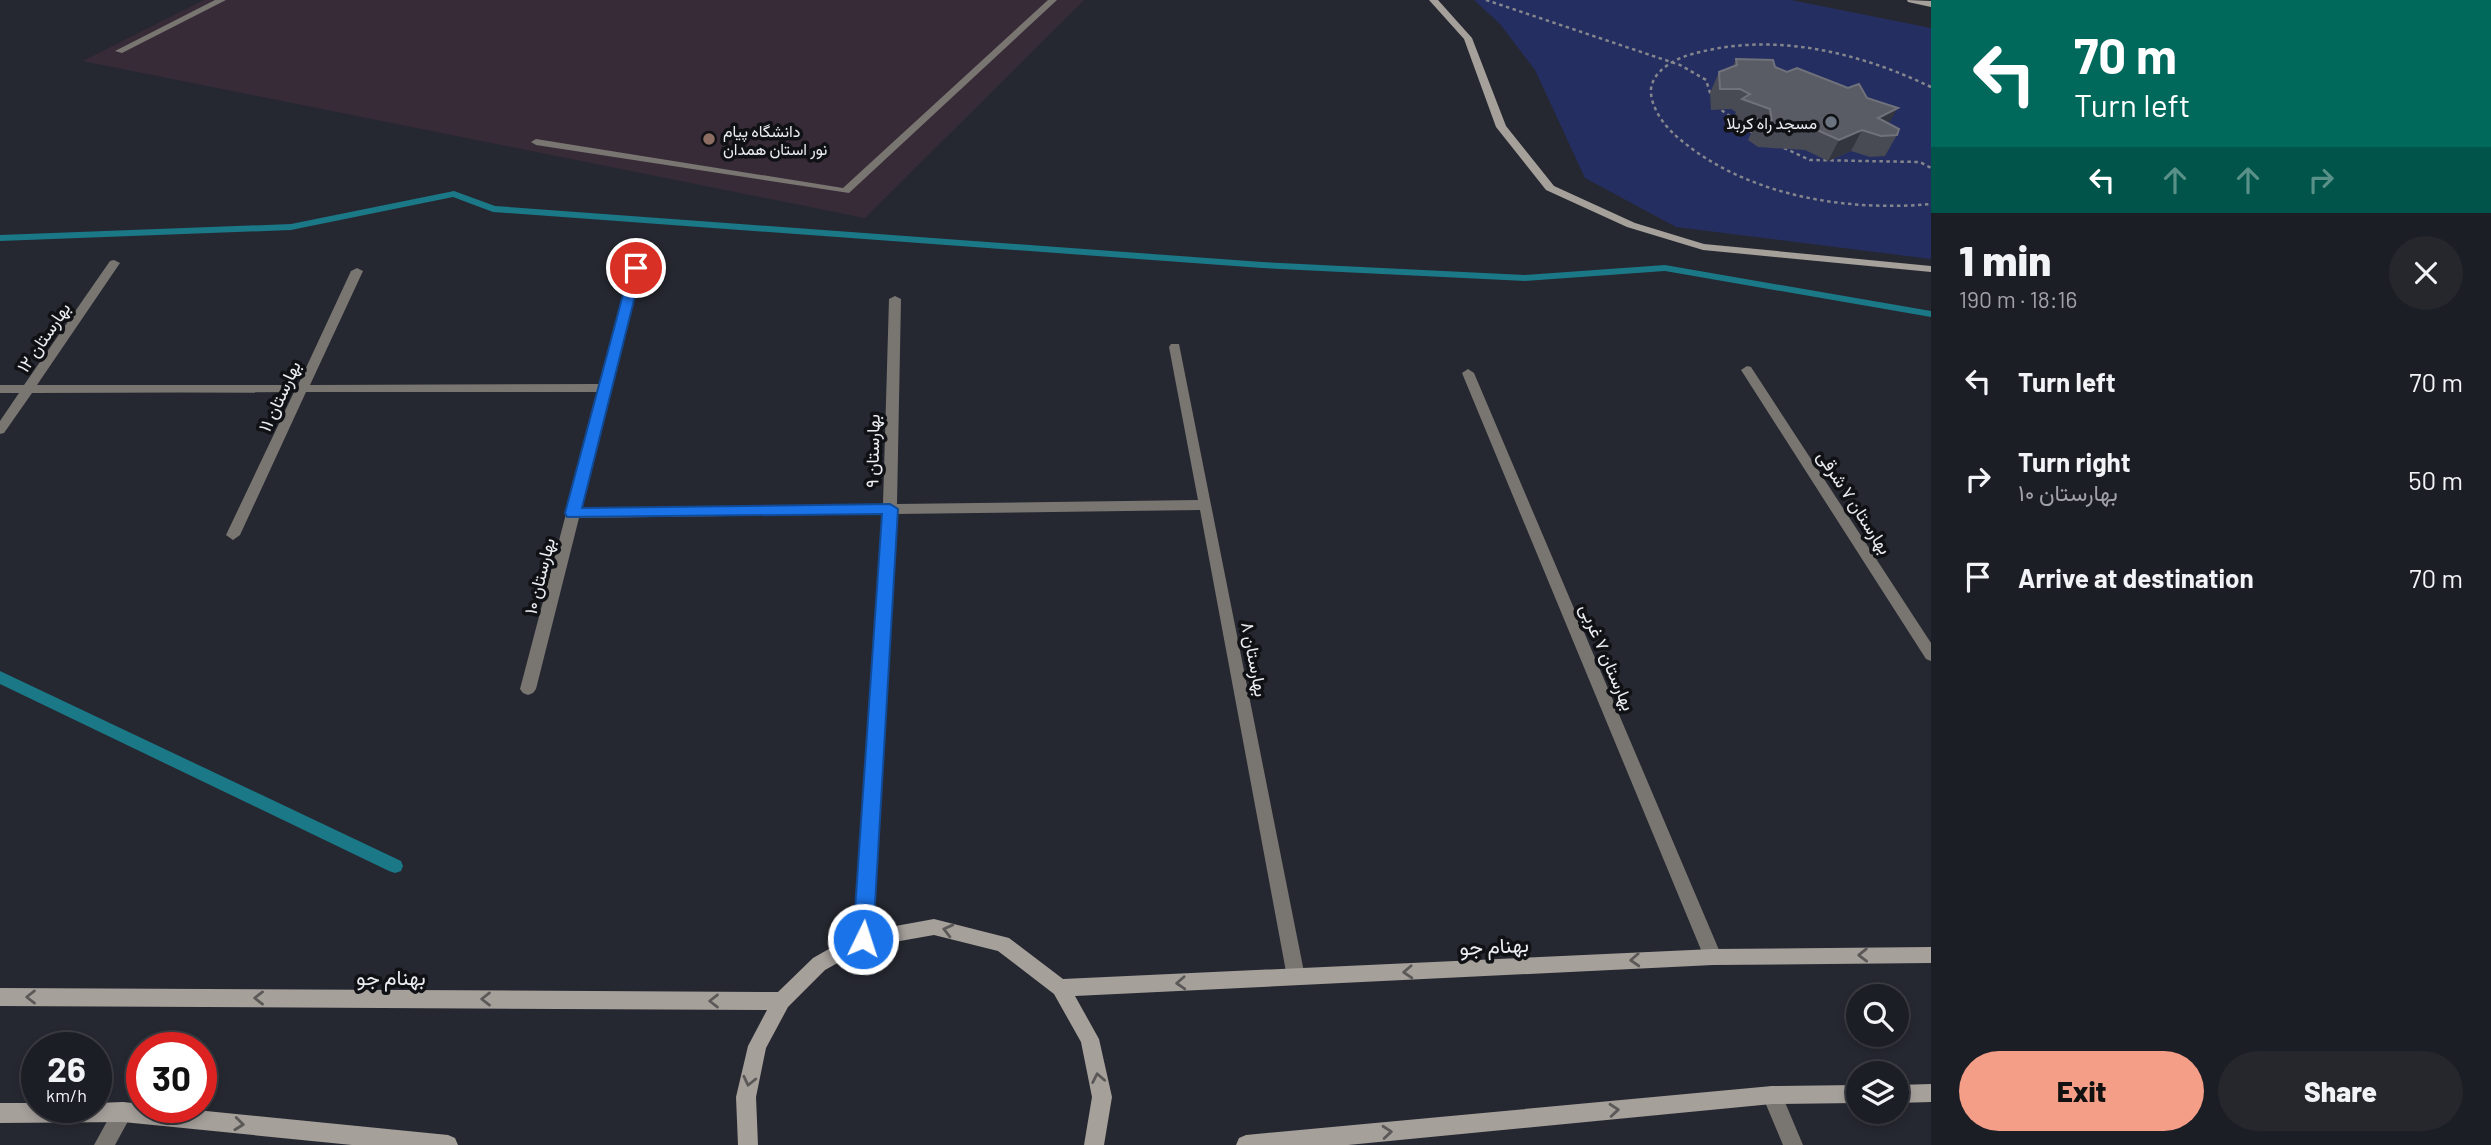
<!DOCTYPE html>
<html lang="en">
<head>
<meta charset="utf-8">
<style>
  :root { --surface:#1c1e25; --page:#25272d; --text:#f1f3f6; --muted:#a0a2a7; --line:#3a3c42; --accent:#f49e87 }
  body { margin:0; font-family:Barlow,Vazirmatn,sans-serif; background:var(--page); color:var(--text); height:100vh; display:flex; flex-direction:column; font-size:26px; white-space:nowrap }
  * { box-sizing:border-box; margin:0 }
  p { font-size:23px; color:var(--muted) }
  .icon { flex:none; width:38px; height:38px; fill:none; stroke:currentColor; stroke-width:2; stroke-linecap:round; stroke-linejoin:round }
  .map { position:relative; flex:1; overflow:hidden }
  .details { display:flex; flex-direction:column; background:var(--surface); width:560px }
  .details>* { flex:none }
  .hud { background:#00695c; color:#fff; overflow:hidden }
  .tools { position:absolute; left:1846px; top:984px; display:grid; gap:14px }
  .tools a { display:grid; place-items:center; width:63px; height:63px; border-radius:50%; background:var(--surface); box-shadow:0 4px 10px #0003,0 0 0 2px var(--line); font-size:35px }
  .speed { position:absolute; left:21px; top:1032px; display:flex; gap:14px; font-size:35px; font-weight:700; text-align:center }
  .speed>* { display:grid; place-content:center; width:91px; height:91px; border-radius:50%; background:var(--surface); box-shadow:0 4px 10px #0003,0 0 0 2px var(--line); line-height:1 }
  .speed small { font-size:18px; font-weight:400 }
  .speed .limit { border:10px solid #d22; background:#fff; color:#111 }
  .pin { position:absolute; display:grid; place-items:center; width:60px; height:60px; color:#fff; margin:-30px; border:4px solid #fff; border-radius:50%; box-shadow:0 2px 7px #0007 }
  .me { position:absolute; width:77px; margin:-38px; rotate:4deg; stroke-linejoin:round; filter:drop-shadow(0 0 5px #0008) }
  .turn { display:flex; align-items:center; gap:24px; height:147px; padding:0 28px; font-size:32px }
  .turn .icon { width:91px; height:91px; stroke-width:2.5 }
  .turn b { display:block; font-size:49px; line-height:60px }
  .lanes { display:flex; align-items:center; height:66px; padding:0 28px; background:#0003; justify-content:center; gap:35px; direction:ltr }
  .lanes .off { opacity:.35 }
  .round { display:grid; place-items:center; flex:none; width:74px; height:74px; border-radius:37px; background:var(--page) }
  .headline { display:flex; align-items:center; justify-content:space-between; height:119px; padding:0 28px }
  h1 { font-size:42px; font-weight:800; line-height:52px }
  .primary-button { display:flex; gap:14px; margin-top:auto; padding:14px 28px }
  .primary-button a { flex:1; height:80px; border-radius:42px; background:var(--accent); color:#111; font-size:28px; font-weight:800; line-height:80px; text-align:center }
  .primary-button a+a { background:var(--page); color:var(--text) }
  ul { padding:0; list-style:none }
  li { display:flex; align-items:center; gap:21px; height:98px; padding:0 28px }
  li div { flex:1 }
  li b { display:block; font-size:26px }
  li em { font-style:normal }
  main { display:flex; flex:1; min-height:0 }
  .map>svg:first-child { display:block }
  .education { fill:#382b38 }
  .green { fill:#252e61 }
  .lines { fill:none; stroke-linecap:round; stroke-linejoin:round }
  .stream { fill:#1a7887; fill-rule:evenodd }
  .path { stroke:#84868d; stroke-width:2.5; stroke-dasharray:3.5 3.5; stroke-linecap:butt }
  .lane { fill:#797571; fill-rule:evenodd }
  .street { fill:#797571; fill-rule:evenodd }
  .secondary { fill:#a6a09b; fill-rule:evenodd }
  .wall { fill:#484a54 }
  .shaded-wall { fill:#33353f }
  .building { fill:#5a5c65; stroke:#70727b; stroke-width:2 }
  .oneway { stroke:#5b5858 }
  .route { fill:#1a73e8; stroke:#114b97; stroke-width:2 }
  .worship-dot { fill:#6b7280; stroke:#101115; stroke-width:2.5 }
  .education-dot { fill:#8d6e63; stroke:#101115; stroke-width:2.5 }
  .labels { text-anchor:middle; dominant-baseline:central; stroke-width:7; stroke-linejoin:round; paint-order:stroke }
  .far-poi-label { font-size:16px; fill:#ebedf2; stroke:#101115; text-anchor:end }
  .street-label { font-size:18px; fill:#ebedf2; stroke:#101115 }
  .near-street-label { font-size:21px; fill:#ebedf2; stroke:#101115 }
</style>
</head>
<body>
<main>
<div class="map">
<svg width="1931" height="1145" viewBox="0 0 1931 1145">
  <rect width="100%" height="100%" fill="#262831"/>
  <!-- education -->
  <path class="education" d="M 204,0 L 1084,0 L 865,218 L 83,61 Z"/>
  <!-- green -->
  <path class="green" d="M 1474,0 L 1791,0 L 1931,28 L 1931,259 L 1676,227 L 1585,178 L 1535,70 L 1500,24 Z"/>
  <g class="lines">
    <!-- stream -->
    <path class="stream" d="M 454,191 L 495,206 L 1262,262 L 1525,275 L 1665,265 L 1931,311 L 1931,317 L 1665,271 L 1525,281 L 1262,268 L 493,212 L 453,197 L 291,230 L 0,241 L 0,235 L 291,224 Z
      M 0,671 L 401,861 L 403,866 L 401,871 L 395,873 L 389,871 L 0,684 Z"/>
    <!-- path -->
    <path class="path" d="M 1486,0 L 1680,65 L 1706,80 L 1711,96
      M 1931,87 C 1856,51 1770,31 1689,55 C 1673,60 1653,71 1651,89 C 1650,106 1663,124 1675,135 C 1742,195 1844,212 1931,204
      M 1716,106 L 1754,134
      M 1784,148 L 1810,160 L 1920,162 L 1931,168"/>
    <!-- lane -->
    <path class="lane" d="M 215,0 L 226,0 L 122,53 L 115,51 Z
      M 1048,0 L 1057,0 L 849,193 L 536,145 L 531,142 L 536,139 L 843,188 Z"/>
    <!-- street -->
    <path class="street" d="M 114,260 L 120,263 L 37,385 L 298,385 L 351,271 L 357,268 L 363,271 L 310,385 L 600,384 L 630,268 L 636,265 L 640,266 L 642,268 L 581,508 L 883,504 L 889,299 L 895,296 L 901,299 L 897,504 L 1198,500 L 1169,347 L 1171,344 L 1179,344 L 1305,977 L 1302,983 L 1296,985 L 1290,983 L 1287,977 L 1200,510 L 896,514 L 872,939 L 869,945 L 863,947 L 857,945 L 854,939 L 883,514 L 579,518 L 536,689 L 533,693 L 528,695 L 523,693 L 520,689 L 598,392 L 306,392 L 240,535 L 233,540 L 226,535 L 294,392 L 32,393 L 4,433 L 0,434 L 0,421 L 19,393 L 0,393 L 0,385 L 24,385 L 110,261 Z
      M 1747,366 L 1751,367 L 1931,643 L 1931,661 L 1926,659 L 1741,370 Z
      M 1468,369 L 1474,373 L 1722,957 L 1719,963 L 1713,965 L 1707,963 L 1704,957 L 1462,373 Z
      M 1772,1086 L 1779,1088 L 1803,1145 L 1783,1145 L 1762,1095 L 1765,1088 Z
      M 123,1102 L 130,1105 L 133,1112 L 115,1145 L 94,1145 L 116,1105 Z"/>
    <!-- secondary -->
    <path class="secondary" d="M 1429,0 L 1438,0 L 1472,38 L 1506,126 L 1554,186 L 1635,223 L 1704,244 L 1931,266 L 1931,272 L 1703,250 L 1627,227 L 1546,190 L 1496,127 L 1464,39 Z
      M 1907,0 L 1931,1 L 1931,7 L 1908,2 Z
      M 934,919 L 1009,938 L 1063,979 L 1713,949 L 1931,947 L 1931,963 L 1713,965 L 1075,996 L 1099,1039 L 1112,1097 L 1104,1145 L 1084,1145 L 1092,1097 L 1081,1042 L 1054,994 L 998,951 L 934,935 L 866,947 L 825,970 L 788,1007 L 766,1048 L 756,1097 L 758,1145 L 738,1145 L 736,1097 L 748,1046 L 767,1010 L 0,1006 L 0,988 L 778,992 L 813,958 L 857,933 Z
      M 1931,1084 L 1931,1102 L 1897,1103 L 1897,1085 Z
      M 1858,1085 L 1858,1103 L 1772,1104 L 1348,1145 L 1236,1145 L 1239,1138 L 1246,1135 L 1772,1086 Z
      M 123,1102 L 142,1104 L 142,1108 L 176,1108 L 448,1135 L 455,1138 L 458,1145 L 352,1145 L 123,1122 L 0,1123 L 0,1103 L 37,1103 L 37,1108 L 96,1108 L 96,1103 Z"/>
  </g>
  <!-- wall -->
  <path class="wall" d="M 1736,59 L 1775,67 L 1787,72 L 1867,98 L 1889,124 L 1897,135 L 1885,156 L 1870,157 L 1851,151 L 1828,161 L 1805,150 L 1758,147 L 1748,140 L 1754,127 L 1732,120 L 1736,112 L 1731,109 L 1711,110 L 1710,93 L 1719,72 L 1733,66 Z"/>
  <!-- shaded-wall -->
  <path class="shaded-wall" d="M 1898,108 L 1886,128 L 1878,118 Z
    M 1862,130 L 1851,151 L 1828,161 L 1839,140 Z"/>
  <!-- building -->
  <path class="building" d="M 1736,59 L 1773,60 L 1775,67 L 1787,72 L 1797,68 L 1848,88 L 1859,84 L 1867,98 L 1898,108 L 1878,118 L 1899,129 L 1897,135 L 1881,136 L 1862,130 L 1839,140 L 1815,129 L 1768,126 L 1757,119 L 1772,121 L 1770,109 L 1742,99 L 1750,94 L 1740,89 L 1720,89 L 1719,72 L 1737,65 Z"/>
  <!-- one-way arrows -->
  <defs><path id="oneway-chevron" d="M-2-3.5L2.5 0L-2 3.5" fill="none" stroke-width="1.6" stroke-linecap="round" stroke-linejoin="round" transform="scale(1.75)"/></defs>
  <g class="oneway">
    <use href="#oneway-chevron" transform="translate(948 930) rotate(-166)"/>
    <use href="#oneway-chevron" transform="translate(1863 955) rotate(179)"/>
    <use href="#oneway-chevron" transform="translate(1635 960) rotate(177)"/>
    <use href="#oneway-chevron" transform="translate(1408 972) rotate(177)"/>
    <use href="#oneway-chevron" transform="translate(1181 983) rotate(177)"/>
    <use href="#oneway-chevron" transform="translate(31 997) rotate(-180)"/>
    <use href="#oneway-chevron" transform="translate(259 998) rotate(-180)"/>
    <use href="#oneway-chevron" transform="translate(486 999) rotate(-180)"/>
    <use href="#oneway-chevron" transform="translate(714 1001) rotate(-180)"/>
    <use href="#oneway-chevron" transform="translate(1098 1078) rotate(-101)"/>
    <use href="#oneway-chevron" transform="translate(749 1081) rotate(103)"/>
    <use href="#oneway-chevron" transform="translate(1614 1110) rotate(-5)"/>
    <use href="#oneway-chevron" transform="translate(239 1124) rotate(6)"/>
    <use href="#oneway-chevron" transform="translate(1387 1132) rotate(-5)"/>
  </g>
  <!-- route -->
  <path class="route" d="M 636,264 L 642,268 L 582,508 L 890,504 L 898,509 L 873,939 L 870,945 L 863,948 L 856,945 L 853,939 L 882,514 L 567,517 L 565,513 L 630,268 Z"/>
  <!-- markers -->
  <circle class="worship-dot" cx="1831" cy="122" r="7"/>
  <circle class="education-dot" cx="709" cy="139" r="7"/>
  <g class="labels">
    <!-- far-poi labels -->
    <g class="far-poi-label">
      <text x="1817" y="122">مسجد راه کربلا</text>
      <text x="723" y="130" text-anchor="start">دانشگاه پیام<tspan x="723" dy="18">نور استان همدان</tspan></text>
    </g>
    <!-- street labels -->
    <g class="street-label">
      <text transform="translate(43 337) rotate(-56)">بهارستان ۱۲</text>
      <text transform="translate(279 396) rotate(-65)">بهارستان ۱۱</text>
      <text transform="translate(872 451) rotate(-89)">بهارستان ۹</text>
      <text transform="translate(1855 502) rotate(57)">بهارستان ۷ شرقی</text>
      <text transform="translate(539 576) rotate(-76)">بهارستان ۱۰</text>
      <text transform="translate(1608 657) rotate(67)">بهارستان ۷ غربی</text>
      <text transform="translate(1255 659) rotate(79)">بهارستان ۸</text>
    </g>
    <!-- near-street labels -->
    <g class="near-street-label">
      <text transform="translate(1494 945) rotate(-3)">بهنام جو</text>
      <text x="391" y="976">بهنام جو</text>
    </g>
  </g>
</svg>
<div class="tools">
<a><svg class="icon" aria-label="search" viewBox="0 0 24 24"><circle cx="10" cy="10" r="6"/><path d="M15 15l6 6"/></svg></a>
<a><svg class="icon" aria-label="layers" viewBox="0 0 24 24"><path d="M12 4l9 5-9 5-9-5zM3 14l9 5 9-5"/></svg></a>
</div>
<div class="speed"><div>26<small>km/h</small></div><div class="limit">30</div></div>
<div class="pin" style="left:636px;top:268px;background:#d93025"><svg class="icon" aria-label="arrive" viewBox="0 0 24 24"><path d="M6 21V4h12l-3 4 3 4H6"/></svg></div>
<svg class="me" style="left:863px;top:939px" viewBox="-20 -20 40 40"><circle r="17" fill="#1a73e8" stroke="#fff" stroke-width="3"/><path d="M0-11L8 9 0 5-8 9z" fill="#fff"/></svg>
</div>
<section class="details">
<div class="hud">
<div class="turn"><svg class="icon" aria-label="left" viewBox="0 0 24 24"><path d="M17 20v-9H6M10 6l-5 5 5 5"/></svg><div><b>70 m</b>Turn left</div></div>
<div class="lanes"><svg class="icon" aria-label="left" viewBox="0 0 24 24"><path d="M17 20v-9H6M10 6l-5 5 5 5"/></svg><svg class="icon off" aria-label="ahead" viewBox="0 0 24 24"><path d="M12 20V5M6 11l6-6 6 6"/></svg><svg class="icon off" aria-label="ahead" viewBox="0 0 24 24"><path d="M12 20V5M6 11l6-6 6 6"/></svg><svg class="icon off" aria-label="right" viewBox="0 0 24 24"><path d="M7 20v-9h11M14 6l5 5-5 5"/></svg></div>
</div>
<div class="headline"><div><h1>1 min</h1><p>190 m · 18:16</p></div><a class="round"><svg class="icon" aria-label="close" viewBox="0 0 24 24"><path d="M6 6l12 12M18 6L6 18"/></svg></a></div>
<ul>
<li><svg class="icon" aria-label="left" viewBox="0 0 24 24"><path d="M17 20v-9H6M10 6l-5 5 5 5"/></svg><div><b>Turn left</b></div><em>70 m</em></li>
<li><svg class="icon" aria-label="right" viewBox="0 0 24 24"><path d="M7 20v-9h11M14 6l5 5-5 5"/></svg><div><b>Turn right</b><p>بهارستان ۱۰</p></div><em>50 m</em></li>
<li><svg class="icon" aria-label="arrive" viewBox="0 0 24 24"><path d="M6 21V4h12l-3 4 3 4H6"/></svg><div><b>Arrive at destination</b></div><em>70 m</em></li>
</ul>
<div class="primary-button"><a>Exit</a><a>Share</a></div>
</section>
</main>
</body>
</html>
